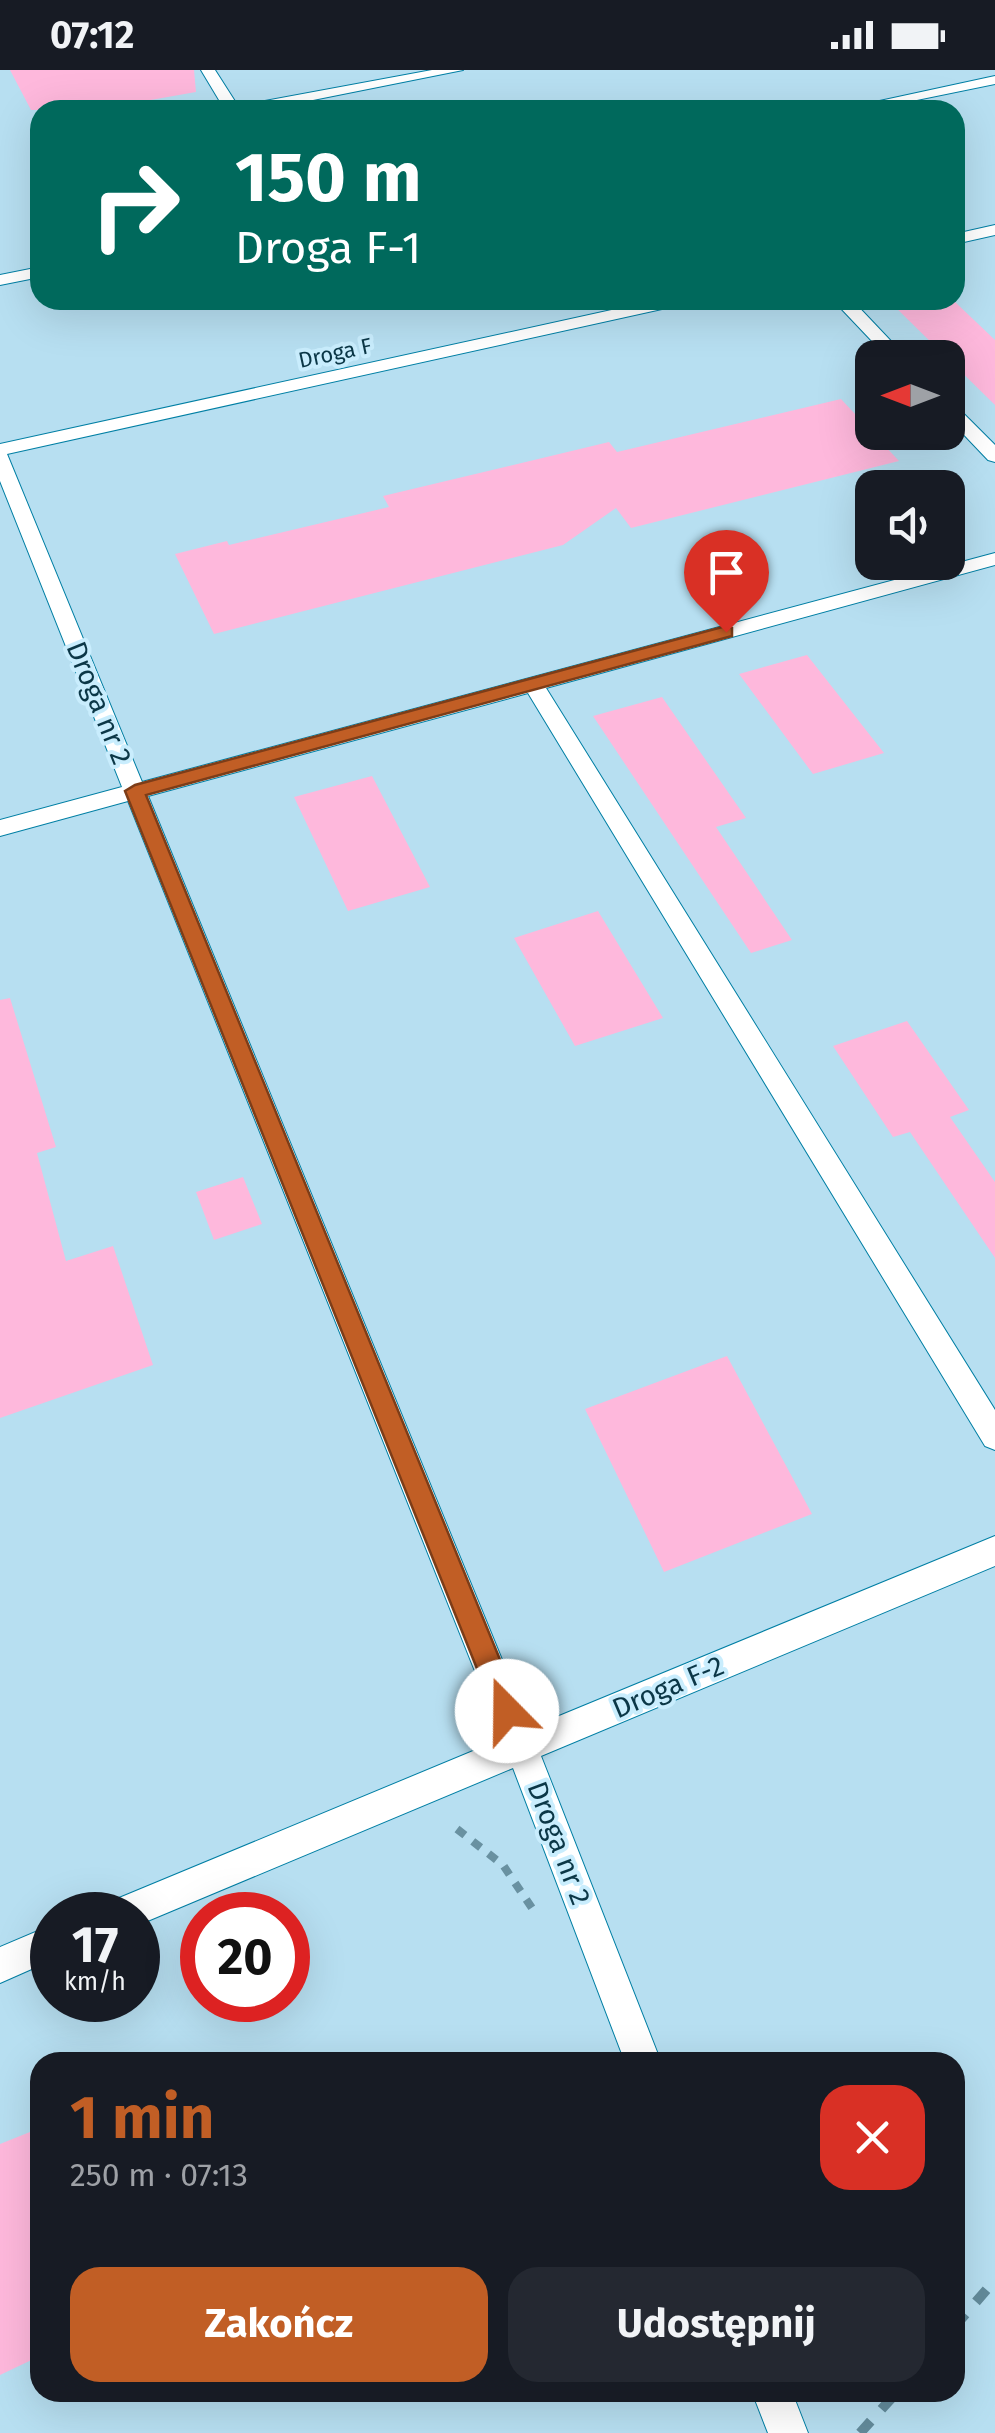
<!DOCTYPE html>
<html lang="pl">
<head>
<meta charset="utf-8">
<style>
  :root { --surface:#171b24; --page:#242831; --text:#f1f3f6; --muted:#9ea1a6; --accent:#c15e25 }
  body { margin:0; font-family:"Fira Sans",sans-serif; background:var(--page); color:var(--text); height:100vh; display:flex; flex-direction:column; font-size:38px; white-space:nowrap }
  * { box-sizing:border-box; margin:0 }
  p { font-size:32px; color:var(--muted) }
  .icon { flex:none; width:55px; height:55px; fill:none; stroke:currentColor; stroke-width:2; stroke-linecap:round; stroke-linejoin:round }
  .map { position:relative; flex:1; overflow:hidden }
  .details { position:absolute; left:30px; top:1982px; width:935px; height:350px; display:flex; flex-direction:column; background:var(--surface); border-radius:30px; box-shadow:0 10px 40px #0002 }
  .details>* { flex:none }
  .hud { position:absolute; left:30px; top:30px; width:935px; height:210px; border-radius:30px; box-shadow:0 10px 40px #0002; background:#00695c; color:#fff; overflow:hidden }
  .needle { width:65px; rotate:270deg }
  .tools { position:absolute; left:855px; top:270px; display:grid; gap:20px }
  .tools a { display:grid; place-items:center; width:110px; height:110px; border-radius:20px; background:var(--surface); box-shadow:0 10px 40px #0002; font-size:50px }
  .speed { position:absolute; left:30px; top:1822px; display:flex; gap:20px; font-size:50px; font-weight:700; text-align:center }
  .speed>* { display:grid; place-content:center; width:130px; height:130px; border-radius:50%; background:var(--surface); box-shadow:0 10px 40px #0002; line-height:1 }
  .speed small { font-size:25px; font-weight:400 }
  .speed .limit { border:15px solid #d22; background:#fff; color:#111 }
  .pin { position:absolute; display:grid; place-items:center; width:85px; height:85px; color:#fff; margin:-102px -42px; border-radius:50% 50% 50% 0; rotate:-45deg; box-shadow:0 0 10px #0007 }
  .pin .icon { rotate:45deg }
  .me { position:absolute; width:110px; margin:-55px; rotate:338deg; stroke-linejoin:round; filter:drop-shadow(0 0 8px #0008) }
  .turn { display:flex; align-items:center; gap:35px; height:210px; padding:0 40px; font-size:45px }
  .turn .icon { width:130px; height:130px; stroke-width:2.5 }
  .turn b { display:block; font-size:70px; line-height:85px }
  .round { display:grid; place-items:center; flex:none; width:105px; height:105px; border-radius:30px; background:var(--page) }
  .head { display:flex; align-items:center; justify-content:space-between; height:170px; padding:0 40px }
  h1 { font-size:60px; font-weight:700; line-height:75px; color:var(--accent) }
  .cta { display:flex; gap:20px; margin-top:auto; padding:20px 40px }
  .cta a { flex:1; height:115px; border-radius:30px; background:var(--accent); color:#fff; font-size:40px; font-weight:700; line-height:115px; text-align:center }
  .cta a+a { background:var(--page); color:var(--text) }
  .status { display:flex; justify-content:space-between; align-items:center; height:70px; padding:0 50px; background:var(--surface); direction:ltr }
  .status svg { height:28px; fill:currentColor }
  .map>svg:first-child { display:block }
  .built { fill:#b7dff1; fill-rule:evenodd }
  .building { fill:#feb8dc }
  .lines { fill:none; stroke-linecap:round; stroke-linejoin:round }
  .lane-casing { stroke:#007fa4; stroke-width:2 }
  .path { stroke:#6991a1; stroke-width:8; stroke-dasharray:10 10; stroke-linecap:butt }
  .lane { fill:#fff; fill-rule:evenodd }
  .rail { stroke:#638b9b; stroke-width:10; stroke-dasharray:16 16; stroke-linecap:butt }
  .route { fill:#c15e25; stroke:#7d3d18; stroke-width:2.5 }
  .labels { text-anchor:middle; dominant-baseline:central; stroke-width:8; stroke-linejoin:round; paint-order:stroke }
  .far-street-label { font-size:22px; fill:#0b3747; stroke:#c9edfd }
  .street-label { font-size:28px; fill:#0b3747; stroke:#c9edfd }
</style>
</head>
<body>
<div class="status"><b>07:12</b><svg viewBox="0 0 49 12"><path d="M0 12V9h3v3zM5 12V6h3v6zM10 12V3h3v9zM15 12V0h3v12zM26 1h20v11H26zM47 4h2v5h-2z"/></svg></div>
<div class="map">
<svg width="995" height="2363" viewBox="0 0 995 2363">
  <rect width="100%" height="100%" fill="#c9edfd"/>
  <!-- built -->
  <path class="built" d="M 0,0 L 995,0 L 995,2363 L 0,2363 ZM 40,40 L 955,40 L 955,230 L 40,230 ZM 872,288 L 948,288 L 948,362 L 872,362 ZM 872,418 L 948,418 L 948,492 L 872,492 ZM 52,1845 L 138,1845 L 138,1930 L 52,1930 ZM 202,1845 L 288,1845 L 288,1930 L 202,1930 ZM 40,1992 L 955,1992 L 955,2322 L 40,2322 Z"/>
  <!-- building -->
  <path class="building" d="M 10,0 L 194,0 L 196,22 L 94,40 L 31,40 Z
    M 888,230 L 953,230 L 995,270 L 995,335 Z
    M 841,329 L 899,391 L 631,458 L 616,438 L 563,475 L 214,564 L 175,484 L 227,471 L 229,475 L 389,437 L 383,426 L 609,372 L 617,382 Z
    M 807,585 L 884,683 L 813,704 L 739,604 Z
    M 662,627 L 746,748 L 716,757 L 792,870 L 751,883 L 593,646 Z
    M 372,706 L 430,817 L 348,841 L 294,727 Z
    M 598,841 L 663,948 L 575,976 L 514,868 Z
    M 10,928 L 56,1077 L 37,1083 L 66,1191 L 113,1176 L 153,1295 L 0,1348 L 0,930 Z
    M 907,951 L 969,1040 L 950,1047 L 995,1112 L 995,1188 L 910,1062 L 893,1067 L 833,976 Z
    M 243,1107 L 262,1154 L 214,1170 L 196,1122 Z
    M 727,1286 L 812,1444 L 664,1502 L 585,1339 Z
    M 40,2058 L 40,2286 L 0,2305 L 0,2074 Z"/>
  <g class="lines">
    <!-- lane casing -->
    <g class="lane-casing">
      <path id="lane" d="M 201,0 L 215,0 L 238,36 L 432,0 L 463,0 L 263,40 L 225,40 Z
        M 995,6 L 995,14 L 868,40 L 838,40 Z
        M 995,155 L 995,165 L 955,174 L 955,164 Z
        M 40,197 L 40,207 L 0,215 L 0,205 Z
        M 657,230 L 689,230 L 680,235 L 7,384 L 142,712 L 995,483 L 995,495 L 546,618 L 995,1340 L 995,1380 L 985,1376 L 528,623 L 148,726 L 530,1658 L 995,1466 L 995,1496 L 541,1686 L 661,1992 L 625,1992 L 513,1698 L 138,1855 L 138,1845 L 102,1845 L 107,1833 L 502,1669 L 128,731 L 0,766 L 0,750 L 122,717 L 0,411 L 0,374 Z
        M 833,230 L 852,230 L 907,288 L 888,288 Z
        M 948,333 L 954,334 L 995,375 L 995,392 L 988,390 L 948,348 Z
        M 52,1855 L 52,1890 L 0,1913 L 0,1877 Z
        M 752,2322 L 792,2322 L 808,2363 L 768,2363 Z"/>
    </g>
    <!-- path -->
    <path class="path" d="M 457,1759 L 503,1795 L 536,1844"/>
    <!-- lane -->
    <use href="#lane" class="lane"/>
    <!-- rail -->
    <path class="rail" d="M 955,2256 L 995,2210
      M 860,2363 L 897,2322"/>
  </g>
  <!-- route -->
  <path class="route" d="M 726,556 L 732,558 L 732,566 L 146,725 L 521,1641 L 517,1651 L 507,1655 L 498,1651 L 494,1641 L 125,721 L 135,715 Z"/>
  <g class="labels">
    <!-- far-street labels -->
    <g class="far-street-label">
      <text transform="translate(335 283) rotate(-12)">Droga F</text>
    </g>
    <!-- street labels -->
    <g class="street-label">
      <text transform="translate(99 633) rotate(68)">Droga nr 2</text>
      <text transform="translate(668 1617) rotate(-23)">Droga F-2</text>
      <text transform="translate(559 1773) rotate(69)">Droga nr 2</text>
    </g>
  </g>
</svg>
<div class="tools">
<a><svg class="needle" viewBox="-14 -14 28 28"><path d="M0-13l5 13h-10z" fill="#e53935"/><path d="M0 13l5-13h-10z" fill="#9ea1a6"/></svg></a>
<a><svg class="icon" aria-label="sound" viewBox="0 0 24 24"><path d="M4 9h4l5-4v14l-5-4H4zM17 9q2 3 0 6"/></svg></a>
</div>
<div class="speed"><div>17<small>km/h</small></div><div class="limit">20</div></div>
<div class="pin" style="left:726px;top:562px;background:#d93025"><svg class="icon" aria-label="arrive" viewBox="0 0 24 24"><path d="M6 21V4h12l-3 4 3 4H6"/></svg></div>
<svg class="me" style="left:507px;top:1641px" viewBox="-20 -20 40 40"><circle r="19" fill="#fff"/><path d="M0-13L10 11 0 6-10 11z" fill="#c15e25"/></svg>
<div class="hud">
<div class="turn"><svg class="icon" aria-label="right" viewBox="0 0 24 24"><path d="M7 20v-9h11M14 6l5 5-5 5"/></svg><div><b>150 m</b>Droga F-1</div></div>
</div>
<section class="details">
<div class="head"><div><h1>1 min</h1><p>250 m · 07:13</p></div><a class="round" style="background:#d93025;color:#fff"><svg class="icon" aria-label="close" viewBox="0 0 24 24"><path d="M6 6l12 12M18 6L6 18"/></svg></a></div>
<div class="cta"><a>Zakończ</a><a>Udostępnij</a></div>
</section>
</div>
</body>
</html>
